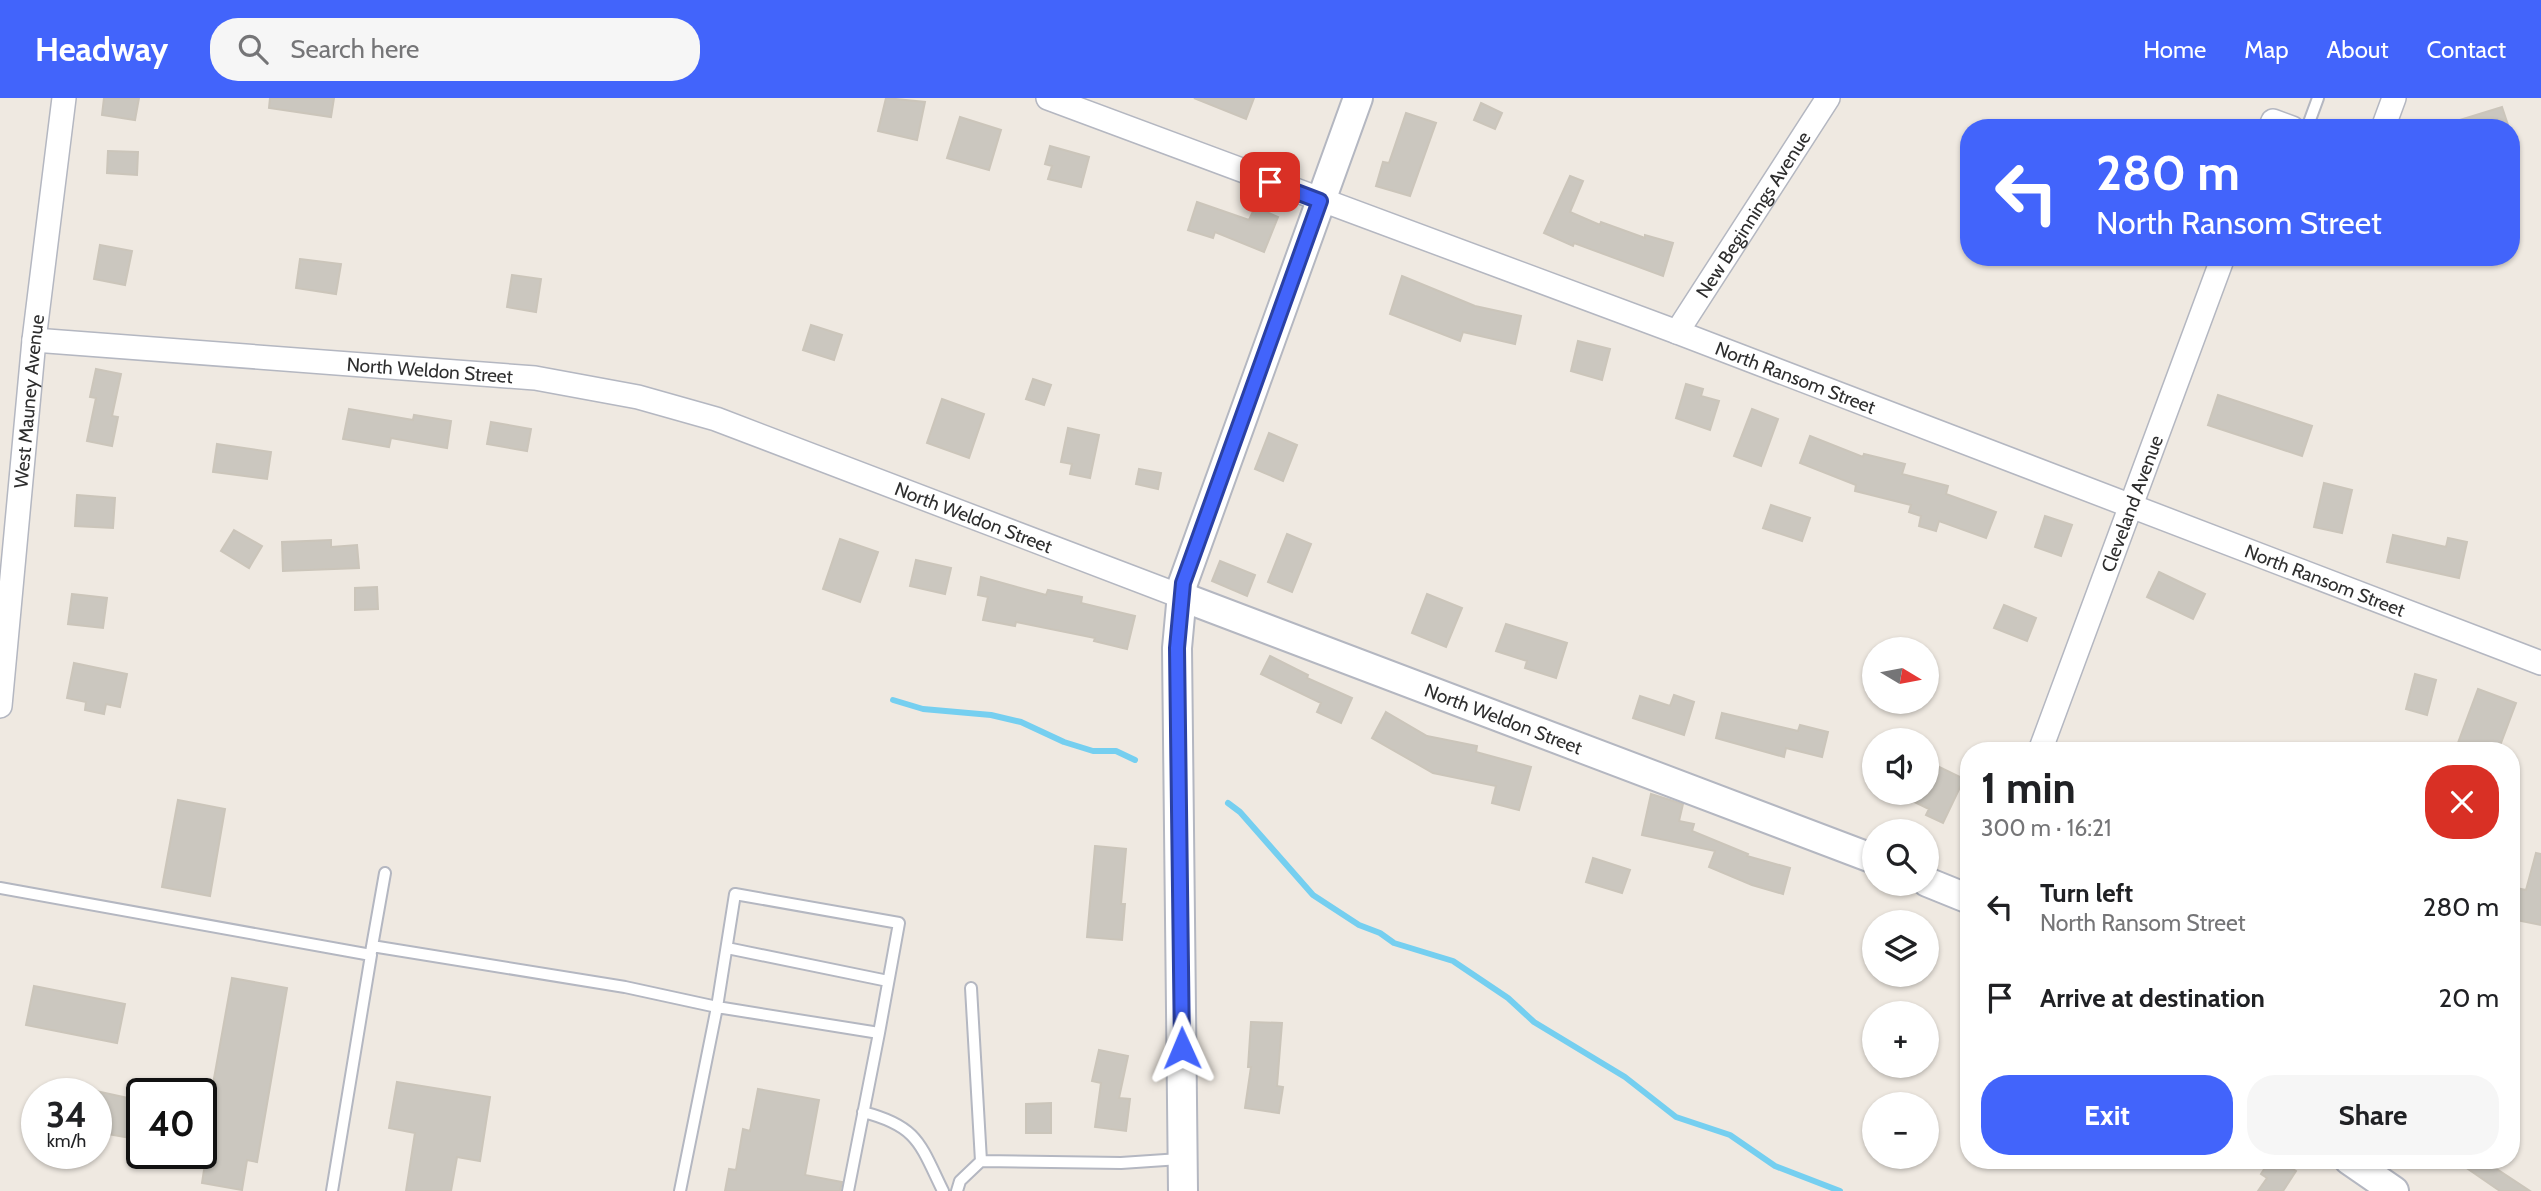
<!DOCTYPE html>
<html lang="en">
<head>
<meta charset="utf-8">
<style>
  :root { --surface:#fff; --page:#f6f6f6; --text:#202124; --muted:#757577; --accent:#4264fb }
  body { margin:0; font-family:Cabin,sans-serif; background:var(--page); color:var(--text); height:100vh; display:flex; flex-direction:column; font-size:26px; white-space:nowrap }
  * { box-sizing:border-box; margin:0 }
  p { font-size:23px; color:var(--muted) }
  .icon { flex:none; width:38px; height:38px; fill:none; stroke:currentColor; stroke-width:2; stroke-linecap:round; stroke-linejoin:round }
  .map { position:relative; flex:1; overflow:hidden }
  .sheet { position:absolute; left:1960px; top:644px; width:560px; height:427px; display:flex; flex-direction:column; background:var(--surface); border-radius:28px; box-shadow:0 2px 5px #0004 }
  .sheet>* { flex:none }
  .top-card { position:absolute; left:1960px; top:21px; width:560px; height:147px; border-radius:28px; box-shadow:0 2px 5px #0004; background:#4264fb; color:#fff; overflow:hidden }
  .needle { width:46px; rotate:100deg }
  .tools { position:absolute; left:1862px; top:539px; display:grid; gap:14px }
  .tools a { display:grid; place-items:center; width:77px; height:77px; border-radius:50%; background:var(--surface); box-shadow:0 2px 5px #0004; font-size:35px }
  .speed { position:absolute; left:21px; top:980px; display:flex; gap:14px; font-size:35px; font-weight:700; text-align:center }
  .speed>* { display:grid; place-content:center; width:91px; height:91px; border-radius:50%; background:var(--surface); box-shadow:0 2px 5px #0004; line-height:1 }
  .speed small { font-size:18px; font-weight:400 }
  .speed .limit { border:4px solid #111; border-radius:10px; background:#fff; color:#111 }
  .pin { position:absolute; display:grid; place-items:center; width:60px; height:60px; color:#fff; margin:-30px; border-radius:14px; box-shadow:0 4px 10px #0006 }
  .me { position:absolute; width:77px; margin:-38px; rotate:359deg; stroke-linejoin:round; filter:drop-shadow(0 0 5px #0008) }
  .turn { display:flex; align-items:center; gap:24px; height:147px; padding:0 21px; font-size:32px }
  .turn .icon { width:91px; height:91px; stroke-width:2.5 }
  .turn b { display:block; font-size:49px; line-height:60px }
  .round { display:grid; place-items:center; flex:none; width:74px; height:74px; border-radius:28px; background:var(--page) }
  .summary { display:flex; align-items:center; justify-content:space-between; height:119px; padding:0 21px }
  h1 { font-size:42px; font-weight:800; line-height:52px }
  .action { display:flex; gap:14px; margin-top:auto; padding:14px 21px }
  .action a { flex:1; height:80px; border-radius:28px; background:var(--accent); color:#fff; font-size:28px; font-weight:800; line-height:80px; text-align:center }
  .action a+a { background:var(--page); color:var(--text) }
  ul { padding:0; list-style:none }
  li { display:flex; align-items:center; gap:21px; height:91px; padding:0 21px }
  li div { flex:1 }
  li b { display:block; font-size:26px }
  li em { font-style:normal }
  header { display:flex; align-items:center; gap:42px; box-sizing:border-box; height:98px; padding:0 35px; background:var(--accent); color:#fff }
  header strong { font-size:33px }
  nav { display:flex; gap:38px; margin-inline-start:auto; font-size:24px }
  .search { width:490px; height:63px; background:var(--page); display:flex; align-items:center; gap:18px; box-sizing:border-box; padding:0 24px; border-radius:28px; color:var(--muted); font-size:26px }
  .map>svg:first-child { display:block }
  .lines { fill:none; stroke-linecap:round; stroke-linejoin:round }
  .stream { stroke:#75cff0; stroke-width:6 }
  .building { fill:#cbc7bf; stroke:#cbc5ba; stroke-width:2 }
  .service-casing { stroke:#b4b7c1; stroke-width:14 }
  .minor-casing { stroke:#b4b7c1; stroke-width:26 }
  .tertiary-casing { stroke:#b4b7c1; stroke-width:32 }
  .service { stroke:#fff; stroke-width:10 }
  .minor { stroke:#fff; stroke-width:23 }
  .tertiary { stroke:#fff; stroke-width:28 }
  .route-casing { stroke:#2b41a3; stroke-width:18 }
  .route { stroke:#4264fb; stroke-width:12 }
  .labels { text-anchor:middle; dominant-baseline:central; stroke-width:7; stroke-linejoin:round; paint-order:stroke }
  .street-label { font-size:19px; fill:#2e2e2e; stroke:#fff }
</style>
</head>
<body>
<header>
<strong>Headway</strong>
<div class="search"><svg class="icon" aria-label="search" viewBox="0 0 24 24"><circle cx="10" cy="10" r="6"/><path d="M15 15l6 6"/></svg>Search here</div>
<nav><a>Home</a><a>Map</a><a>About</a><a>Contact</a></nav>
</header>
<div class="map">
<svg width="2541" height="1093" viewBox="0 0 2541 1093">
  <rect width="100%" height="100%" fill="#efe9e1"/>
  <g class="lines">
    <!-- stream -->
    <path class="stream" d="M 893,602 L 923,611 L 991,617 L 1021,624 L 1064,644 L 1093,653 L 1116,653 L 1135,662
      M 1228,705 L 1240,714 L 1313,797 L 1359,827 L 1380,835 L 1394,845 L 1453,863 L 1508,900 L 1534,924 L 1625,979 L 1676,1019 L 1730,1037 L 1775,1068 L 1840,1093"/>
  </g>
  <!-- building -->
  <path class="building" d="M 104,0 L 139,0 L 135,22 L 102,17 Z
    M 270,0 L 334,0 L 331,19 L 269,10 Z
    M 886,0 L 925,4 L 917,42 L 878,33 Z
    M 1194,0 L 1254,0 L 1246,21 Z
    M 1481,5 L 1502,15 L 1495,31 L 1474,22 Z
    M 2502,9 L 2509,30 L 2448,30 L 2447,26 Z
    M 1406,15 L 1436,25 L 1410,98 L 1376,88 L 1383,64 L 1389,65 Z
    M 960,19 L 1001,32 L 989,72 L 947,60 Z
    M 1050,48 L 1089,59 L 1081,89 L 1048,81 L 1052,68 L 1045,66 Z
    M 108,53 L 138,54 L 137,77 L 107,75 Z
    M 1570,78 L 1583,83 L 1570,114 L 1600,127 L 1601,124 L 1645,140 L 1645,137 L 1673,145 L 1663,178 L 1574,145 L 1573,148 L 1544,135 Z
    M 1197,104 L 1249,122 L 1255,109 L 1278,119 L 1264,154 L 1215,134 L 1213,140 L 1188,132 Z
    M 100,147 L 132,153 L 125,187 L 94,181 Z
    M 300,161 L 341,166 L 336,196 L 296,190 Z
    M 512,177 L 541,181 L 536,214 L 507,209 Z
    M 1402,178 L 1475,208 L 1521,218 L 1515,246 L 1463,234 L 1460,243 L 1390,216 Z
    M 811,227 L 842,237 L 834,262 L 803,252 Z
    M 1578,243 L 1610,251 L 1602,282 L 1571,273 Z
    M 96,271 L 121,276 L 112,318 L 118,319 L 112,348 L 87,343 L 96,300 L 90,299 Z
    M 1033,281 L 1051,287 L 1044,307 L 1026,301 Z
    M 1686,286 L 1703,291 L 1701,298 L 1719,303 L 1710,332 L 1676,320 Z
    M 2218,297 L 2312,328 L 2302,358 L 2208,327 Z
    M 942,301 L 984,316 L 969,360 L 927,345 Z
    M 349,311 L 413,322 L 414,317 L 451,323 L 447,350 L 391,340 L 389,349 L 343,341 Z
    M 1752,311 L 1778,321 L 1761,368 L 1734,358 Z
    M 491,324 L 531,331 L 527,353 L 487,346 Z
    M 1068,330 L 1099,337 L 1090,380 L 1070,376 L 1072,366 L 1061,364 Z
    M 1269,335 L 1297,347 L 1283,383 L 1255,371 Z
    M 1810,338 L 1863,359 L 1864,356 L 1905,366 L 1902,376 L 1948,388 L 1946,396 L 1996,414 L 1986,440 L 1939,423 L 1936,433 L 1919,428 L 1921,418 L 1909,414 L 1911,407 L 1855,393 L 1856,387 L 1800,365 Z
    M 217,346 L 271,354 L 267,381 L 213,374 Z
    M 1139,371 L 1161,375 L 1158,391 L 1136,386 Z
    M 2324,385 L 2352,392 L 2342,435 L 2314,429 Z
    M 77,397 L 115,400 L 113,430 L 75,428 Z
    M 1771,407 L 1810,420 L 1802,443 L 1763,430 Z
    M 2045,418 L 2072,427 L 2061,458 L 2035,449 Z
    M 234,432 L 262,448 L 249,470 L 221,453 Z
    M 1287,436 L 1311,446 L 1292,494 L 1268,484 Z
    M 2393,437 L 2446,449 L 2448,440 L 2467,444 L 2459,480 L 2387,464 Z
    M 840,441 L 878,454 L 860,504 L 823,491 Z
    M 331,442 L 331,449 L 357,447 L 359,470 L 283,473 L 282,444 Z
    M 916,462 L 951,470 L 945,496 L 910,488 Z
    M 1220,463 L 1255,477 L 1247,498 L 1212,483 Z
    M 2159,474 L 2205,496 L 2193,521 L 2147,499 Z
    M 981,479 L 1046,497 L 1048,492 L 1082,499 L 1081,505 L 1135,518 L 1127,551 L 1094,543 L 1095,540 L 1016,524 L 1015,528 L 983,522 L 988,499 L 978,497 Z
    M 377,489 L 378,511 L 355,512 L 355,490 Z
    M 72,496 L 107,500 L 103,530 L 68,526 Z
    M 1427,496 L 1462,510 L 1446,549 L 1412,535 Z
    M 2004,507 L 2036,520 L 2027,543 L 1994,530 Z
    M 1506,526 L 1567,545 L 1556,580 L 1525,570 L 1527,563 L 1496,553 Z
    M 1270,558 L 1308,577 L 1307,580 L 1352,600 L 1341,625 L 1317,614 L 1321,605 L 1261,576 Z
    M 74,565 L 127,576 L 120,609 L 106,606 L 104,616 L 85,612 L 86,604 L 67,600 Z
    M 2415,576 L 2436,582 L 2427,617 L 2406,611 Z
    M 2478,591 L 2516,605 L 2498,653 L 2455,653 Z
    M 1674,597 L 1694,604 L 1684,637 L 1633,620 L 1640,598 L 1670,608 Z
    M 1386,614 L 1427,638 L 1477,648 L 1476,654 L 1531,669 L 1519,712 L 1492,705 L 1496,688 L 1433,675 L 1372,640 Z
    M 1722,615 L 1798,633 L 1800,627 L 1828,634 L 1822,659 L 1786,650 L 1784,659 L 1716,640 Z
    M 1927,663 L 1964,681 L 1943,725 L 1926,717 L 1929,711 L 1896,695 L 1927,695 Z
    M 1651,696 L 1683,706 L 1679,723 L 1694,726 L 1692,733 L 1748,756 L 1747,758 L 1790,770 L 1783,796 L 1752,787 L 1709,769 L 1715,753 L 1642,737 Z
    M 178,702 L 225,711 L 210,798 L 162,789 Z
    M 1095,748 L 1126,751 L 1121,806 L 1125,806 L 1122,842 L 1087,839 Z
    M 2536,755 L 2541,756 L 2541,827 L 2511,821 L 2511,789 L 2526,792 Z
    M 1593,760 L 1630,772 L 1622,795 L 1586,784 Z
    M 232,880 L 287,890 L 257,1064 L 247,1062 L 242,1092 L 202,1085 L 207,1053 L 201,1052 L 201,984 L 213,986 Z
    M 34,888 L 125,906 L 117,945 L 26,927 Z
    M 1251,924 L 1282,925 L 1277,988 L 1283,989 L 1279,1015 L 1245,1010 L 1251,969 L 1248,969 Z
    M 1099,952 L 1128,958 L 1119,1000 L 1130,1001 L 1126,1033 L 1095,1029 L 1101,985 L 1092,983 Z
    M 397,984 L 490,999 L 480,1063 L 457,1059 L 451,1093 L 406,1093 L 415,1035 L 389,1030 Z
    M 758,991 L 819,1002 L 805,1077 L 842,1084 L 840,1093 L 725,1093 L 729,1071 L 736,1072 L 743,1031 L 750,1033 Z
    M 96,993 L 142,1003 L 142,1042 L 96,1034 Z
    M 1051,1005 L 1051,1035 L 1026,1035 L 1026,1006 Z
    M 2270,1062 L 2279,1062 L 2296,1073 L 2283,1093 L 2258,1093 L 2267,1080 L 2261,1076 Z
    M 2455,1062 L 2483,1062 L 2530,1093 L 2500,1093 Z"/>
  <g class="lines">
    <!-- service casing -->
    <g class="service-casing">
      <path id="service" d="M 2307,30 L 2318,0
        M 0,790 L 371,857 L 332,1093
        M 372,848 L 625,889 L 717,909 L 735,796 L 899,825 L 879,935
        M 727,850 L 888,883
        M 371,854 L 385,775
        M 971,890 L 981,1063
        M 863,1014 C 918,1028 920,1046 943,1093
        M 680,1093 L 717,909 L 879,935 L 848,1093
        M 957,1093 L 960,1083 L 981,1063 L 1121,1065 L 1180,1061"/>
    </g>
    <!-- minor casing -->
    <g class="minor-casing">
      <g id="minor">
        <path id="s1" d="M 1048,0 L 1677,234 L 2541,565"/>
        <path d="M 2270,30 L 2273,23 L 2292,30"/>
        <path d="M 2383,30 L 2394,0"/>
        <path id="s2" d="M 1677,234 L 1828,0"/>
        <path id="s3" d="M 34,242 L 535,280 L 638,299 L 716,321 L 1180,498"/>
        <path id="s4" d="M 0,608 L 34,242 L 64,0"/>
        <path id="s5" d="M 2040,653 L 2223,159"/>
      </g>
    </g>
    <!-- tertiary casing -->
    <g class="tertiary-casing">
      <g id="tertiary">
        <path id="s6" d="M 1180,498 L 1874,761"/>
        <path d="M 1927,784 L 1969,801"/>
        <path d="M 2349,1062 L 2394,1093"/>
        <path d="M 1183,1093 L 1177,550 L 1183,485 L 1358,0"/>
      </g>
    </g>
    <!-- service -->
    <use href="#service" class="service"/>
    <!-- minor -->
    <use href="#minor" class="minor"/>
    <!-- tertiary -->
    <use href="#tertiary" class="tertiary"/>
  </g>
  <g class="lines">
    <!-- route casing -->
    <g class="route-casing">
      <path id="route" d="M 1182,950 L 1177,550 L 1183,485 L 1320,103 L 1270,84"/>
    </g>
    <!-- route -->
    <use href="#route" class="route"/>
  </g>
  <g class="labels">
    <!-- street labels -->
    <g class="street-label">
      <text stroke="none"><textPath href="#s2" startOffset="140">New Beginnings Avenue</textPath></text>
      <text stroke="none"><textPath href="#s3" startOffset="397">North Weldon Street</textPath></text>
      <text stroke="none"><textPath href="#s1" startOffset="798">North Ransom Street</textPath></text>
      <text stroke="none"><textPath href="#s4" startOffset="306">West Mauney Avenue</textPath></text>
      <text stroke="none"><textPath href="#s5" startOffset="264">Cleveland Avenue</textPath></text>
      <text stroke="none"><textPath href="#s3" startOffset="964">North Weldon Street</textPath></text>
      <text stroke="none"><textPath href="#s1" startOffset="1365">North Ransom Street</textPath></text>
      <text stroke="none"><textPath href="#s6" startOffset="346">North Weldon Street</textPath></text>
    </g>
  </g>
</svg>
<div class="tools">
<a><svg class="needle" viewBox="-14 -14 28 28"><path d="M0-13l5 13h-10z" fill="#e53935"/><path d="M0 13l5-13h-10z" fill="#757577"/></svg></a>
<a><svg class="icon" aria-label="sound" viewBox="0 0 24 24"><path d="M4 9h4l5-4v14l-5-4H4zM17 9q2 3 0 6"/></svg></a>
<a><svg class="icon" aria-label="search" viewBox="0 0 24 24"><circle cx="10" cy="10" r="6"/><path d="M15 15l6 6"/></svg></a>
<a><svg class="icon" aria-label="layers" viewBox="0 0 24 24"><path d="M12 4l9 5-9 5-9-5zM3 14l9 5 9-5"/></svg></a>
<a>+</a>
<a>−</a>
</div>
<div class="speed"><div>34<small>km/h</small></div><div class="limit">40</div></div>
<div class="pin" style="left:1270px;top:84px;background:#d93025"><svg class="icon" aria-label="arrive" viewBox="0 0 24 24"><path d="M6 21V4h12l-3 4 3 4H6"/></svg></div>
<svg class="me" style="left:1182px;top:950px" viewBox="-20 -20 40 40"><path d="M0-17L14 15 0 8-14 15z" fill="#4264fb" stroke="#fff" stroke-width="4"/></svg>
<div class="top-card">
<div class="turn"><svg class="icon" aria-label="left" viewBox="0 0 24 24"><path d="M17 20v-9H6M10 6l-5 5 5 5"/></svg><div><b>280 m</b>North Ransom Street</div></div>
</div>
<section class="sheet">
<div class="summary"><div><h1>1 min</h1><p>300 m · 16:21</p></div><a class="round" style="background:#d93025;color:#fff"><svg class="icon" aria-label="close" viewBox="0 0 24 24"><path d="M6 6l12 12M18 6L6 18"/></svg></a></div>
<ul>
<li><svg class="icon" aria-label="left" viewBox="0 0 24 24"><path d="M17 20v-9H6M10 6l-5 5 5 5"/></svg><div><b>Turn left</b><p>North Ransom Street</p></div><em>280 m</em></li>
<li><svg class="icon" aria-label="arrive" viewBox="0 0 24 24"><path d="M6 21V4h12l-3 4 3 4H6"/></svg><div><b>Arrive at destination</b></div><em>20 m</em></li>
</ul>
<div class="action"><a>Exit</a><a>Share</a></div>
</section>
</div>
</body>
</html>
